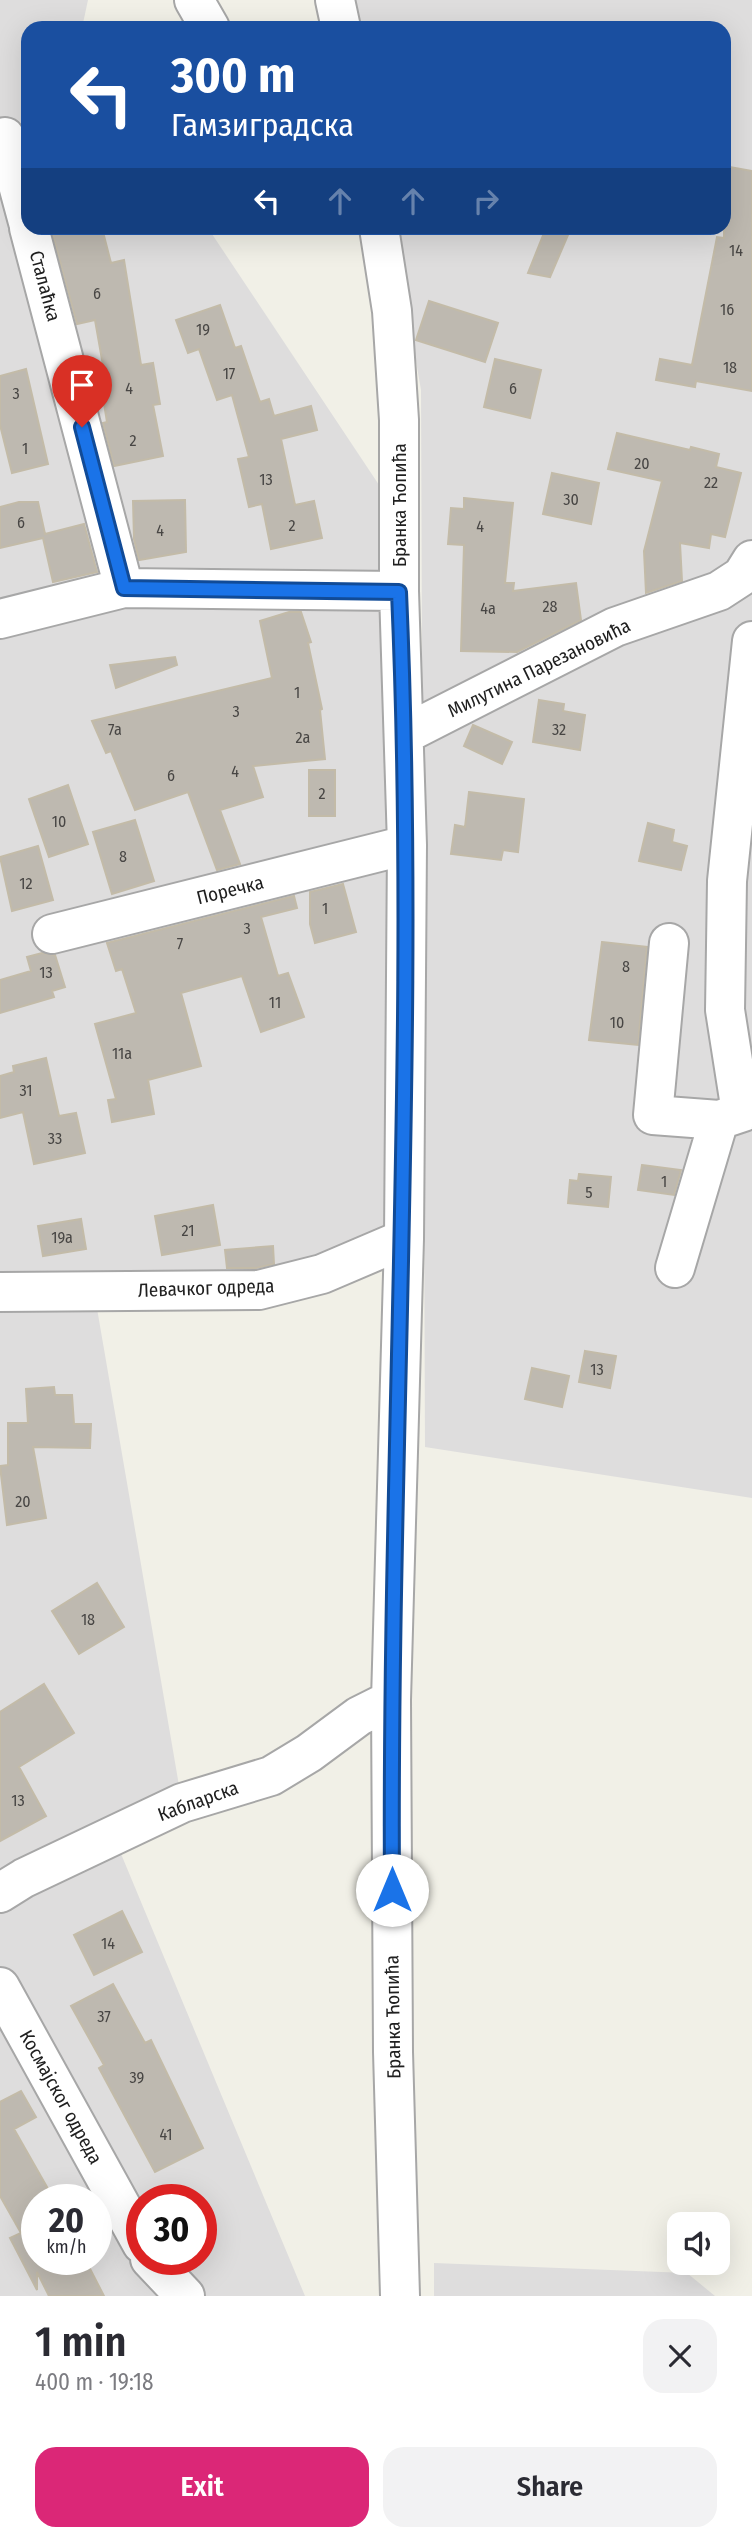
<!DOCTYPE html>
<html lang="en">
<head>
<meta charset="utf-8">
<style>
  :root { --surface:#fff; --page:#f2f2f3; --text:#2b2b33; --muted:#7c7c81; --accent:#db2777 }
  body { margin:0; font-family:"Fira Sans Condensed",sans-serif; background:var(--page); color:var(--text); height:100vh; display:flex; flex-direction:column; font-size:26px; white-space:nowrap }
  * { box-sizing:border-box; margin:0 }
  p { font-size:23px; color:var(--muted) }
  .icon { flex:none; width:38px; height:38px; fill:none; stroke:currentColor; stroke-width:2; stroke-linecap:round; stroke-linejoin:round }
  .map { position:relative; height:2296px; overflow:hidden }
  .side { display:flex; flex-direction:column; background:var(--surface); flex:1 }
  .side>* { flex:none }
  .guide { position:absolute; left:21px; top:21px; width:710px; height:214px; border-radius:21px; box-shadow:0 7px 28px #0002; background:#1a4fa0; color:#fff; overflow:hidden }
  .controls { position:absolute; left:667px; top:2212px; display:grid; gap:14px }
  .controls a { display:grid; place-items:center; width:63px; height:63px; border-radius:14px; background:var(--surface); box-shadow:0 7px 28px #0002; font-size:35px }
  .speed { position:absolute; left:21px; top:2184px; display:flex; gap:14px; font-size:35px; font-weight:700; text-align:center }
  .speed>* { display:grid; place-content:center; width:91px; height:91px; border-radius:50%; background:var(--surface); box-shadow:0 7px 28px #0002; line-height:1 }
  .speed small { font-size:18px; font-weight:400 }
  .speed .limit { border:10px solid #d22; background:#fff; color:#111 }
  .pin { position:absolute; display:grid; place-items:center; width:60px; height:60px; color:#fff; margin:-72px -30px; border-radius:50% 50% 50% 0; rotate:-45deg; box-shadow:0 0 7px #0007 }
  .pin .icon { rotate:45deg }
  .me { position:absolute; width:77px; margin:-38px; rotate:0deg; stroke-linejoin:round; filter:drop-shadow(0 0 5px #0008) }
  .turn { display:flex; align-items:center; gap:24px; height:147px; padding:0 35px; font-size:32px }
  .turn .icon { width:91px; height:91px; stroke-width:2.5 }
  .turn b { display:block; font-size:49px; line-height:60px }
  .lanes { display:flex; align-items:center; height:66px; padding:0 35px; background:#0003; justify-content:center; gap:35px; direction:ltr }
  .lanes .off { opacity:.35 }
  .round { display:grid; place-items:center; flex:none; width:74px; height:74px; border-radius:21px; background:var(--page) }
  .head { display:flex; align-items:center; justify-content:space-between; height:119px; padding:0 35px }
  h1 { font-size:42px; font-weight:600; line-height:52px }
  .action { display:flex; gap:14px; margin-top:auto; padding:14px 35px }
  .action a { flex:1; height:80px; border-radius:21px; background:var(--accent); color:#fff; font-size:28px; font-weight:600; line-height:80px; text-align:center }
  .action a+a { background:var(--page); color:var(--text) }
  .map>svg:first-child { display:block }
  .residential { fill:#dedddd; fill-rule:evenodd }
  .building { fill:#beb9b0; stroke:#c3bba8; stroke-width:2 }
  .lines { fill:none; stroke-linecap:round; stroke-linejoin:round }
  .minor-casing { stroke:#a7a7a7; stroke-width:42 }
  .minor { stroke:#fff; stroke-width:38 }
  .route-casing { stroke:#114b97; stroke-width:18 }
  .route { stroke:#1a73e8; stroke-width:12 }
  .labels { text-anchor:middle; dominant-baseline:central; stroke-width:6; stroke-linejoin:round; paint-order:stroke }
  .number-label { font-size:16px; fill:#484644 }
  .street-label { font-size:19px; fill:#202020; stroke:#fff }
</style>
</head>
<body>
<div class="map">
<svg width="752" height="2296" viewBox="0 0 752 2296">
  <rect width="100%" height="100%" fill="#f1f0e7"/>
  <!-- residential -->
  <path class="residential" d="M 0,0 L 88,0 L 82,28 L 28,28 L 28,228 L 208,228 L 401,518 L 404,1239 L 259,1290 L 94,1291 L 182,1803 L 114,1837 L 305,2296 L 0,2296 ZM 37,2200 L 96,2200 L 96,2259 L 37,2259 ZM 142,2200 L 201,2200 L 201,2259 L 142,2259 Z
    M 349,0 L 752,0 L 752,1498 L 425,1447 L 421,390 L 393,228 L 724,228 L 724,28 L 354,28 Z
    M 434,2263 L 687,2273 L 715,2296 L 434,2296 Z"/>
  <!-- building -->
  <path class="building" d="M 724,166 L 752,171 L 752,391 L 696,381 L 695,387 L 656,380 L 660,359 L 692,365 L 717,237 L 724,238 Z
    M 51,228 L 102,228 L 111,263 L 124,260 L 141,365 L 153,363 L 160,404 L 153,405 L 163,456 L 114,466 L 103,423 L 107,422 L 99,372 L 104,371 L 95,320 L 77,324 Z
    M 546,228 L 571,228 L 550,277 L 528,273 Z
    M 429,301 L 498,323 L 485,362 L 416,340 Z
    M 220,305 L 235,348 L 241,346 L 260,402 L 269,399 L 274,416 L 311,406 L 317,430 L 281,439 L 295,505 L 314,501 L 322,538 L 271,549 L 262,504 L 249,507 L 238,459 L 249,457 L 232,395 L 217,400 L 199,349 L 188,353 L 176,320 Z
    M 495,359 L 541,370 L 530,418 L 484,407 Z
    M 26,369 L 48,464 L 12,473 L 0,425 L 0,376 Z
    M 617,433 L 690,450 L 691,447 L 719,454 L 716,467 L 741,473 L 725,537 L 711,534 L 709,548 L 680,543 L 682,581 L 646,593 L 644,551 L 662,481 L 608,469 Z
    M 552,473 L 599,483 L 591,524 L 543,514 Z
    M 464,498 L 513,503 L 505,583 L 514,583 L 513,591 L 576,583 L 581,620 L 517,652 L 461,651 L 464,545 L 448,544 L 451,508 L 464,509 Z
    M 185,500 L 186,552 L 139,560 L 134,539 L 133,501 Z
    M 19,502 L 38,502 L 45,534 L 84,524 L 97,572 L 53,582 L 43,538 L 0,548 L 0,507 Z
    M 289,612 L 301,612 L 311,642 L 308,643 L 322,709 L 320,710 L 325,759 L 253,766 L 263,797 L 220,810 L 240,864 L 217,870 L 188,792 L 135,810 L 111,751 L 106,753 L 92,721 L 272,678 L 260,621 Z
    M 175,657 L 177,665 L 116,688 L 110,665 Z
    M 539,700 L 564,704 L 563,711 L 585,715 L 580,750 L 533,742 Z
    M 473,725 L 512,742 L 502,764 L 464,746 Z
    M 309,770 L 335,770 L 335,816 L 309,816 Z
    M 68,785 L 88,844 L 49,857 L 29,799 Z
    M 469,792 L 524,799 L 518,852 L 503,850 L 501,860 L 451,854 L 455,825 L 465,827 Z
    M 135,820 L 154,881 L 112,894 L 93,832 Z
    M 648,823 L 674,830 L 672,842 L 687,846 L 681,870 L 639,861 Z
    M 38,846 L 53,900 L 12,911 L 0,857 Z
    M 343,884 L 356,932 L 315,943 L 310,924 L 310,892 Z
    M 294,896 L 297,908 L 261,917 L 278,976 L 288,973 L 304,1017 L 261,1032 L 242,976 L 181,993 L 201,1066 L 148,1080 L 154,1114 L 112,1122 L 108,1100 L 116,1099 L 95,1024 L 136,1013 L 122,969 L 116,971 L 107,943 Z
    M 602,942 L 647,947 L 638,1045 L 589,1040 Z
    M 42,953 L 55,955 L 65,987 L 52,991 L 54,997 L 0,1013 L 0,980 L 31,971 L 27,957 Z
    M 46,1058 L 59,1116 L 76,1113 L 85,1153 L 34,1164 L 23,1112 L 0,1118 L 0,1076 L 14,1072 L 13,1066 Z
    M 642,1165 L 681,1170 L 674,1195 L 638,1190 Z
    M 579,1174 L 611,1177 L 608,1207 L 568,1203 L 570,1180 L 578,1181 Z
    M 213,1205 L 220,1245 L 162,1255 L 155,1216 Z
    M 81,1219 L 86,1249 L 43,1256 L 38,1226 Z
    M 273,1246 L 274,1264 L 256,1268 L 227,1268 L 225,1250 Z
    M 585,1351 L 616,1356 L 610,1388 L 579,1382 Z
    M 532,1368 L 569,1376 L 562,1407 L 525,1399 Z
    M 54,1387 L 55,1395 L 72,1395 L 74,1424 L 91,1424 L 90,1448 L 33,1447 L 46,1518 L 7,1525 L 0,1466 L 8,1465 L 8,1423 L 28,1423 L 26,1389 Z
    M 97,1583 L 124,1627 L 79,1654 L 52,1611 Z
    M 44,1684 L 74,1733 L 19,1767 L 46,1816 L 0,1841 L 0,1712 Z
    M 122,1911 L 142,1952 L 94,1975 L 74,1935 Z
    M 113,1984 L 145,2043 L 151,2040 L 203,2148 L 155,2172 L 99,2068 L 104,2065 L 71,2006 Z
    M 21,2091 L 36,2117 L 14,2129 L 51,2194 L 37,2200 L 37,2259 L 85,2259 L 104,2296 L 49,2296 L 37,2272 L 37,2290 L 10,2238 L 21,2233 L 0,2196 L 0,2102 Z"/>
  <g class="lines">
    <!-- minor casing -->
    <g class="minor-casing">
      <path id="minor" d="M 194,0 L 210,28
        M 335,0 L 341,28
        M 5,137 L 28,222
        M 29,228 L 124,588
        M 379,228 L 392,311 L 399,420 L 399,591 L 407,845 L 404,1239 L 391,1700 L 393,2052 L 400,2296
        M 0,619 L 124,588 L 399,591
        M 405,734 L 615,627 L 719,591 L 742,576 L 752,560
        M 52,934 L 407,845
        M 669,943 L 653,1115 L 719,1120
        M 741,1112 L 725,1010 L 727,881 L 752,641
        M 675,1268 L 719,1120 L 743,1112
        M 0,1292 L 259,1290 L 322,1274 L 404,1239
        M 0,1893 L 24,1878 L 182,1803 L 271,1776 L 309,1753 L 359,1716 L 391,1700
        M 0,1987 L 142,2244
        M 150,2259 L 185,2296"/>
    </g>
    <!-- minor -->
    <use href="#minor" class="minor"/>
  </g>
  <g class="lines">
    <!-- route casing -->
    <g class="route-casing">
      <path id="route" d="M 82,427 L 124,588 L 399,592 C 418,1024 389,1457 392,1890"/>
    </g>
    <!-- route -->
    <use href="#route" class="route"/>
  </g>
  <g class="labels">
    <!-- number labels -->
    <g class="number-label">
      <text x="736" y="250">14</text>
      <text x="97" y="293">6</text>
      <text x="727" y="309">16</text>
      <text x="203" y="329">19</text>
      <text x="730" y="367">18</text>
      <text x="229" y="373">17</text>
      <text x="129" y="388">4</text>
      <text x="513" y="388">6</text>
      <text x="16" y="393">3</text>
      <text x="133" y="440">2</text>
      <text x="25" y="448">1</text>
      <text x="642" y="463">20</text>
      <text x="266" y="479">13</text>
      <text x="711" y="482">22</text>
      <text x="571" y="499">30</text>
      <text x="21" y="522">6</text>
      <text x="292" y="525">2</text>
      <text x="480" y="526">4</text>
      <text x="160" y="530">4</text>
      <text x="550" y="606">28</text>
      <text x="488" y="608">4a</text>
      <text x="297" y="692">1</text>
      <text x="236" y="711">3</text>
      <text x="115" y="729">7a</text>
      <text x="559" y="729">32</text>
      <text x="303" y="737">2a</text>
      <text x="235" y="771">4</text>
      <text x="171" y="775">6</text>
      <text x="322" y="793">2</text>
      <text x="59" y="821">10</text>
      <text x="123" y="856">8</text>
      <text x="26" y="883">12</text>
      <text x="325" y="908">1</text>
      <text x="247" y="928">3</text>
      <text x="180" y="943">7</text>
      <text x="626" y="966">8</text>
      <text x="46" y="972">13</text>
      <text x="275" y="1002">11</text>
      <text x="617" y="1022">10</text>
      <text x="122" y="1053">11a</text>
      <text x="26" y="1090">31</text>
      <text x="55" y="1138">33</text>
      <text x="664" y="1181">1</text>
      <text x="589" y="1192">5</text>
      <text x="188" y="1230">21</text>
      <text x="62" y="1237">19a</text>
      <text x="597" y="1369">13</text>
      <text x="23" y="1501">20</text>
      <text x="88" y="1619">18</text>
      <text x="18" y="1800">13</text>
      <text x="108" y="1943">14</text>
      <text x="104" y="2016">37</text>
      <text x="137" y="2077">39</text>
      <text x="166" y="2134">41</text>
    </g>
    <!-- street labels -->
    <g class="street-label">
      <text transform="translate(45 286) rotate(75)">Сталаћка</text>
      <text transform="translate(399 505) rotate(-90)">Бранка Ћопића</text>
      <text transform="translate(539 668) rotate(-26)">Милутина Парезановића</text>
      <text transform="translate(230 890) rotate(-14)">Поречка</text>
      <text transform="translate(206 1288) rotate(-2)">Левачког одреда</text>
      <text transform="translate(198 1801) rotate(-20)">Кабларска</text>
      <text transform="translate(393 2017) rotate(-91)">Бранка Ћопића</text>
      <text transform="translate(61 2097) rotate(61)">Космајског одреда</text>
    </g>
  </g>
</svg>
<div class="controls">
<a><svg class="icon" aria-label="sound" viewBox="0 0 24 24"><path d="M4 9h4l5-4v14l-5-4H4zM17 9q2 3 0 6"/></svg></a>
</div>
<div class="speed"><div>20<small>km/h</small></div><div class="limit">30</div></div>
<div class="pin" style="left:82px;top:427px;background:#d93025"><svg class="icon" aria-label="arrive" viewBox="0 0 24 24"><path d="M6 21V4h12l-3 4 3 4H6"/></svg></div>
<svg class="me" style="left:392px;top:1890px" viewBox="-20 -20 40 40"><circle r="19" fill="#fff"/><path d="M0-13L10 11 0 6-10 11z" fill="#1a73e8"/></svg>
<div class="guide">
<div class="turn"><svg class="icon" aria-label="left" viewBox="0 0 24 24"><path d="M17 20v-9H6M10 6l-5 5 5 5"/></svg><div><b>300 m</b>Гамзиградска</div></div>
<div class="lanes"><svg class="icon" aria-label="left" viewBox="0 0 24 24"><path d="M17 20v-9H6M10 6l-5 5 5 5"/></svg><svg class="icon off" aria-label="ahead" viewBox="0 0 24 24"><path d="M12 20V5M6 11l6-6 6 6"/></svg><svg class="icon off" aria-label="ahead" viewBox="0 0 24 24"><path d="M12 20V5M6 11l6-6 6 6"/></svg><svg class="icon off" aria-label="right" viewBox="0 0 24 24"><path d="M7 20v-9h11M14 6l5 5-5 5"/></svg></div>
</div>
</div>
<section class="side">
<div class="head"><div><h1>1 min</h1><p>400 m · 19:18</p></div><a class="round"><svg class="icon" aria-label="close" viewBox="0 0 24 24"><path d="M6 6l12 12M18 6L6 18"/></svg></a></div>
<div class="action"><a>Exit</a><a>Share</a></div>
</section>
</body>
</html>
